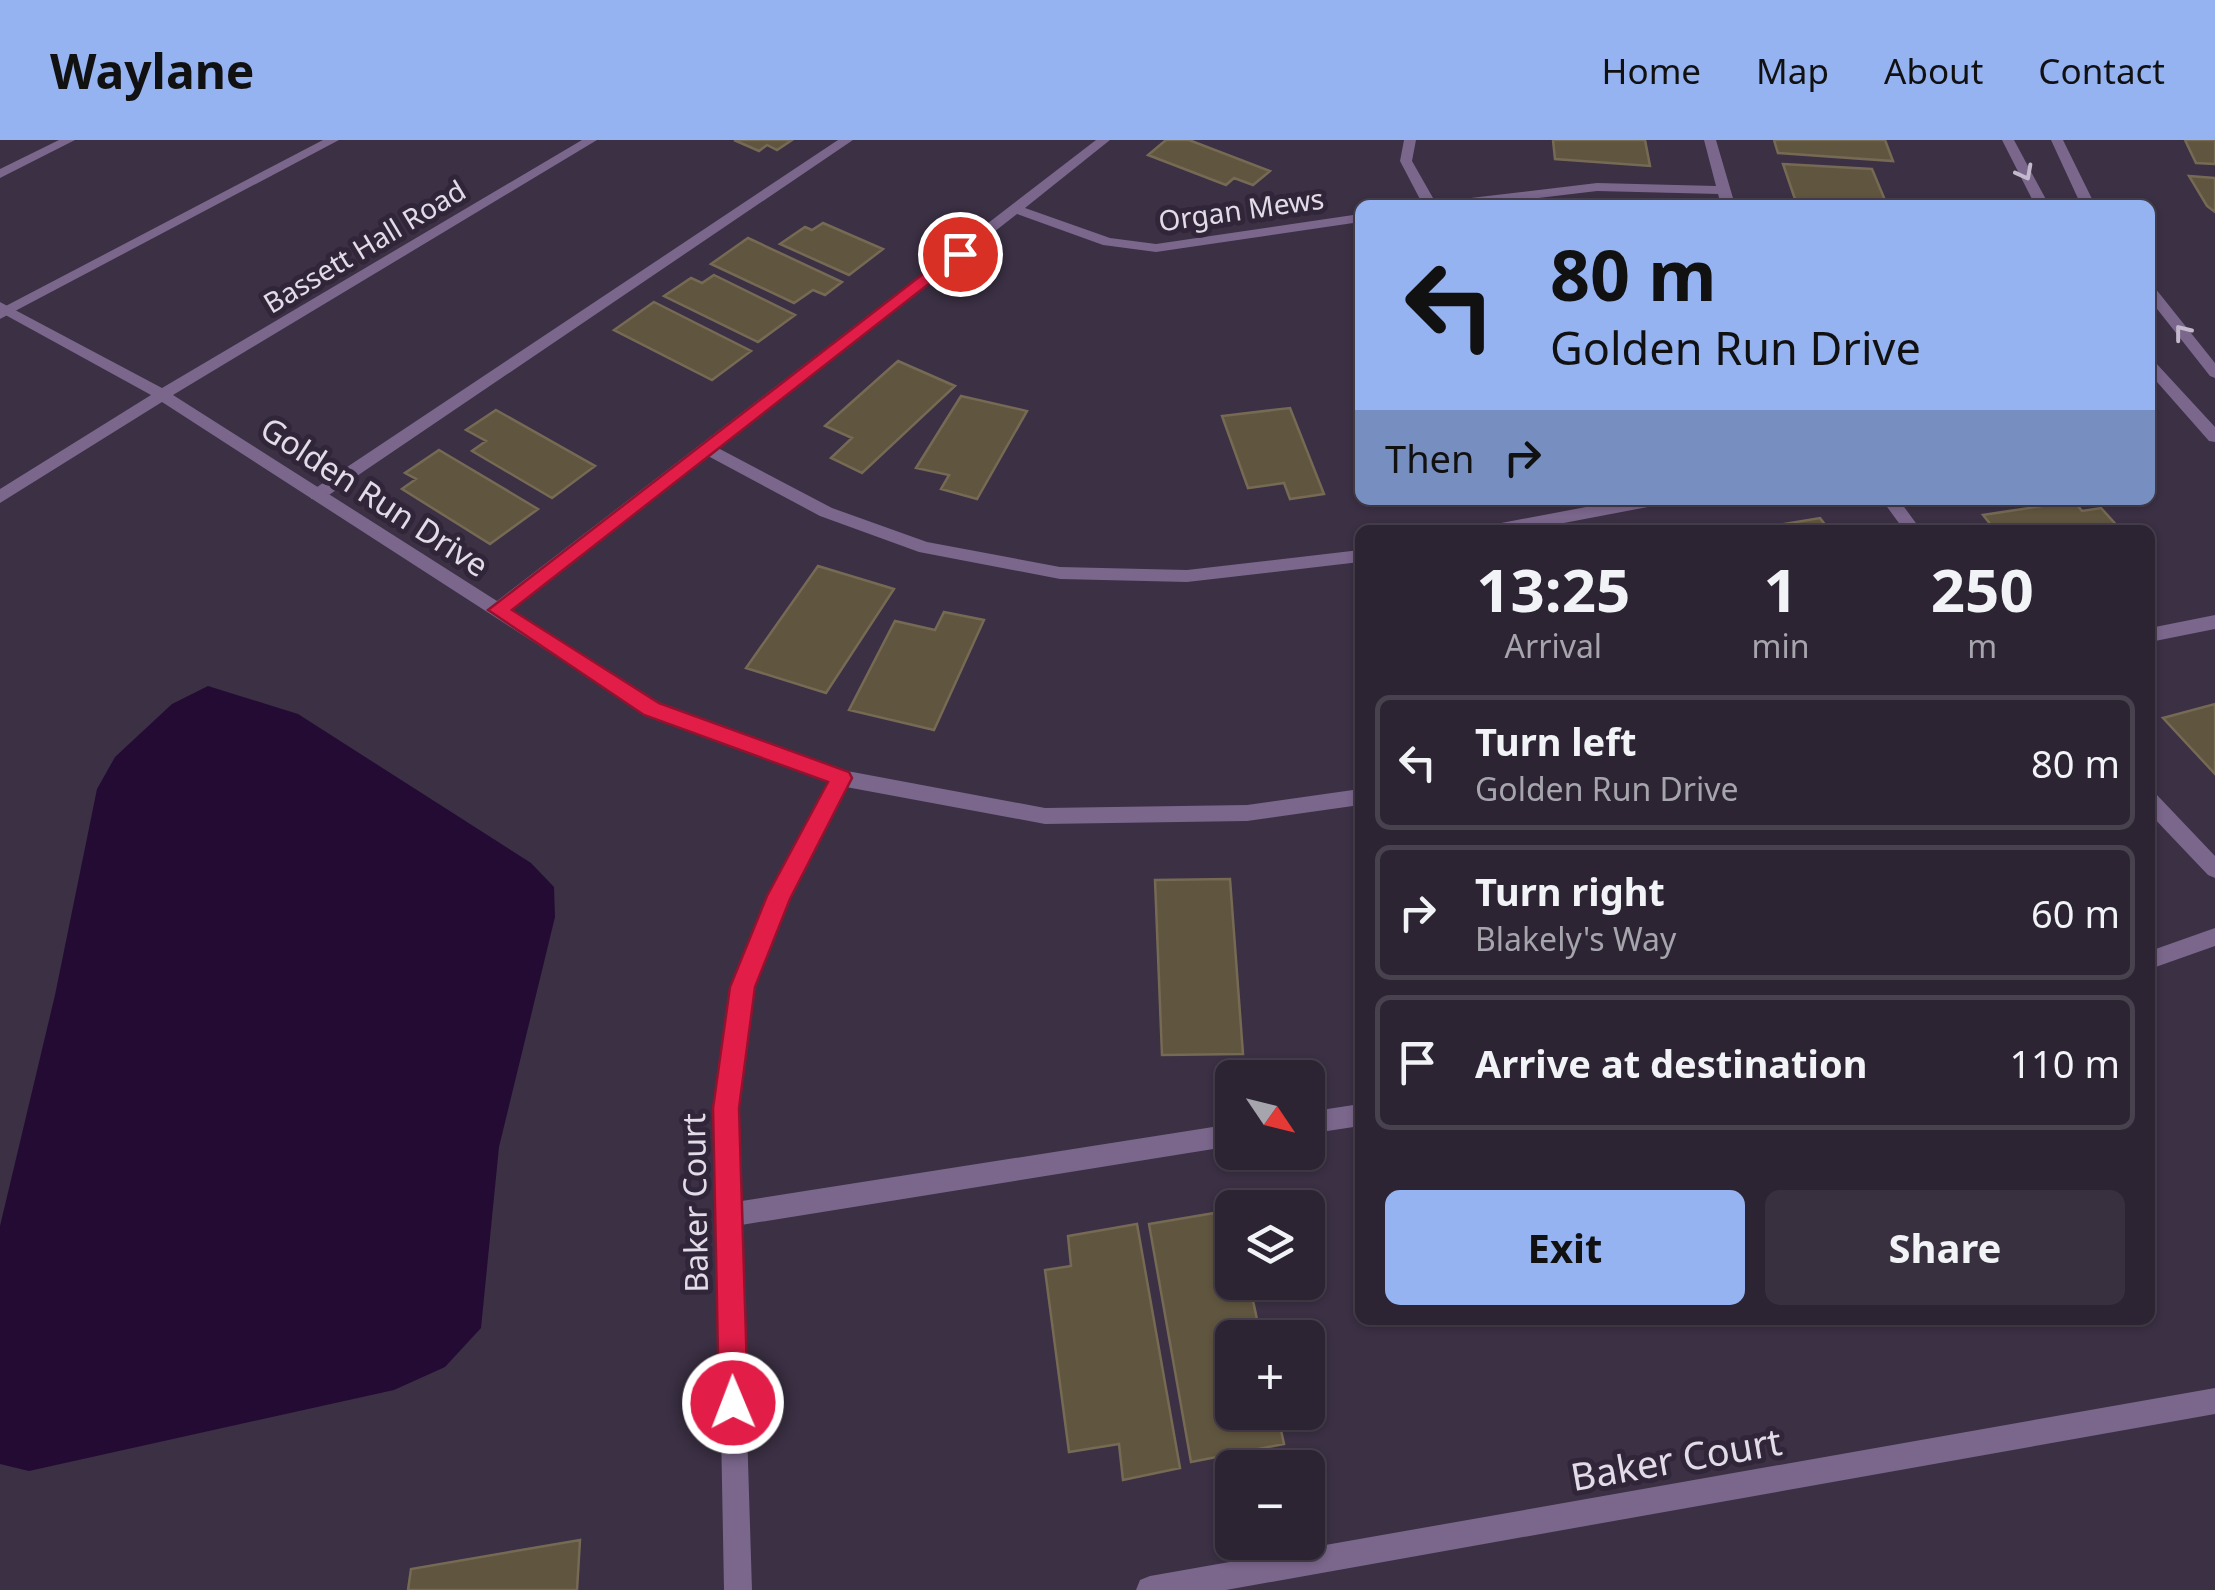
<!DOCTYPE html>
<html lang="en">
<head>
<meta charset="utf-8">
<style>
  :root { --surface:#2c2433; --page:#38303f; --text:#f1f3f6; --muted:#a6a4ac; --line:#48414e; --accent:#95b2f1 }
  body { margin:0; font-family:"Noto Sans",sans-serif; background:var(--page); color:var(--text); height:100vh; display:flex; flex-direction:column; font-size:38px; white-space:nowrap }
  * { box-sizing:border-box; margin:0 }
  p { font-size:32px; color:var(--muted) }
  .icon { flex:none; width:55px; height:55px; fill:none; stroke:currentColor; stroke-width:2; stroke-linecap:round; stroke-linejoin:round }
  .map { position:relative; flex:1; overflow:hidden }
  .drawer { position:absolute; left:1355px; top:385px; width:800px; height:800px; display:flex; flex-direction:column; background:var(--surface); border-radius:15px; box-shadow:0 2px 8px #0004,0 0 0 2px var(--line) }
  .drawer>* { flex:none }
  .hud { position:absolute; left:1355px; top:60px; width:800px; height:305px; border-radius:15px; box-shadow:0 2px 8px #0004,0 0 0 2px var(--line); background:#95b2f1; color:#111; overflow:hidden }
  .needle { width:65px; rotate:125deg }
  .controls { position:absolute; left:1215px; top:920px; display:grid; gap:20px }
  .controls a { display:grid; place-items:center; width:110px; height:110px; border-radius:15px; background:var(--surface); box-shadow:0 2px 8px #0004,0 0 0 2px var(--line); font-size:50px }
  .pin { position:absolute; display:grid; place-items:center; width:85px; height:85px; color:#fff; margin:-42px; border:5px solid #fff; border-radius:50%; box-shadow:0 2px 10px #0007 }
  .me { position:absolute; width:110px; margin:-55px; rotate:359deg; stroke-linejoin:round; filter:drop-shadow(0 0 8px #0008) }
  .turn { display:flex; align-items:center; gap:35px; height:210px; padding:0 30px; font-size:45px }
  .turn .icon { width:130px; height:130px; stroke-width:2.5 }
  .turn b { display:block; font-size:70px; line-height:85px }
  .then { display:flex; align-items:center; height:95px; padding:0 30px; background:#0003; gap:20px; font-size:38px }
  .eta { display:flex; justify-content:space-evenly; align-items:center; height:170px; text-align:center }
  .eta b { font-size:60px; font-weight:700; line-height:70px }
  .button { display:flex; gap:20px; margin-top:auto; padding:20px 30px }
  .button a { flex:1; height:115px; border-radius:15px; background:var(--accent); color:#111; font-size:40px; font-weight:700; line-height:115px; text-align:center }
  .button a+a { background:var(--page); color:var(--text) }
  ul { padding:0; list-style:none }
  li { display:flex; align-items:center; gap:30px; height:135px; margin:0 20px 15px; padding:0 10px; border:5px solid var(--line); border-radius:15px }
  li div { flex:1 }
  li b { display:block; font-size:38px }
  li em { font-style:normal }
  header { display:flex; align-items:center; gap:60px; box-sizing:border-box; height:140px; padding:0 50px; background:var(--accent); color:#111 }
  header strong { font-size:48px }
  nav { display:flex; gap:55px; margin-inline-start:auto; font-size:35px }
  .map>svg:first-child { display:block }
  .water { fill:#240b34 }
  .building { fill:#60553f; stroke:#766a54; stroke-width:2.5 }
  .lines { fill:none; stroke-linecap:round; stroke-linejoin:round }
  .lane { fill:#7b668c; fill-rule:evenodd }
  .street { fill:#7b668c; fill-rule:evenodd }
  .oneway { stroke:#c3b8cc }
  .route { fill:#e11d48; stroke:#92132f; stroke-width:2.5 }
  .labels { text-anchor:middle; dominant-baseline:central; stroke-width:10; stroke-linejoin:round; paint-order:stroke }
  .far-street-label { font-size:28px; fill:#e2dbe8; stroke:#312639 }
  .street-label { font-size:32px; fill:#e2dbe8; stroke:#312639 }
  .near-street-label { font-size:38px; fill:#e2dbe8; stroke:#312639 }
</style>
</head>
<body>
<header>
<strong>Waylane</strong>
<nav><a>Home</a><a>Map</a><a>About</a><a>Contact</a></nav>
</header>
<div class="map">
<svg width="2215" height="1450" viewBox="0 0 2215 1450">
  <rect width="100%" height="100%" fill="#3b3044"/>
  <!-- water -->
  <path class="water" d="M 208,546 L 298,574 L 531,723 L 554,747 L 555,777 L 499,1007 L 481,1188 L 445,1227 L 394,1250 L 29,1331 L 0,1324 L 0,1086 L 55,855 L 97,649 L 115,617 L 172,564 Z"/>
  <!-- building -->
  <path class="building" d="M 734,0 L 792,0 L 777,10 L 767,5 L 759,11 Z
    M 1166,0 L 1189,0 L 1270,31 L 1253,45 L 1234,38 L 1226,45 L 1148,15 Z
    M 1553,0 L 1645,0 L 1650,26 L 1555,19 Z
    M 1774,0 L 1885,0 L 1893,21 L 1778,13 Z
    M 2185,0 L 2215,0 L 2215,24 L 2196,23 Z
    M 1783,24 L 1872,29 L 1887,65 L 1797,65 Z
    M 2189,36 L 2215,38 L 2215,72 L 2207,66 Z
    M 823,83 L 883,109 L 849,135 L 780,104 L 805,87 L 812,90 Z
    M 748,98 L 842,142 L 825,155 L 813,150 L 794,163 L 711,124 Z
    M 714,135 L 795,175 L 758,202 L 664,156 L 691,138 L 702,143 Z
    M 654,162 L 751,211 L 712,240 L 614,190 Z
    M 898,221 L 955,246 L 862,333 L 831,318 L 852,298 L 825,286 Z
    M 961,256 L 1027,271 L 977,359 L 941,349 L 949,335 L 916,328 Z
    M 1290,268 L 1324,354 L 1290,359 L 1284,343 L 1248,348 L 1222,276 Z
    M 496,270 L 595,326 L 552,358 L 472,311 L 486,301 L 466,290 Z
    M 439,310 L 538,369 L 490,404 L 402,349 L 416,339 L 405,333 Z
    M 2074,361 L 2082,371 L 2101,368 L 2121,390 L 1995,390 L 1983,375 Z
    M 1820,378 L 1829,390 L 1766,387 Z
    M 818,426 L 894,449 L 826,553 L 746,528 Z
    M 944,472 L 984,480 L 934,590 L 849,570 L 895,481 L 935,490 Z
    M 2215,564 L 2215,634 L 2163,578 Z
    M 1230,739 L 1243,914 L 1162,915 L 1155,740 Z
    M 1232,1070 L 1232,1142 L 1249,1142 L 1261,1198 L 1232,1198 L 1232,1272 L 1277,1272 L 1284,1304 L 1191,1322 L 1149,1084 Z
    M 1137,1084 L 1180,1328 L 1123,1340 L 1119,1304 L 1069,1312 L 1045,1130 L 1071,1126 L 1068,1096 Z
    M 580,1400 L 577,1450 L 408,1450 L 411,1429 Z"/>
  <g class="lines">
    <!-- lane -->
    <path class="lane" d="M 323,0 L 339,0 L 0,179 L 0,169 Z
      M 838,0 L 853,0 L 323,359 L 311,359 L 311,351 Z
      M 1404,0 L 1416,0 L 1412,21 L 1437,65 L 1423,65 L 1400,21 Z
      M 2215,788 L 2215,806 L 2150,829 L 2150,811 Z
      M 1360,964 L 1360,986 L 1308,994 L 1308,972 Z
      M 1232,984 L 1232,1006 L 729,1087 L 721,1083 L 717,1075 L 721,1067 L 729,1063 Z"/>
    <!-- street -->
    <path class="street" d="M 59,0 L 75,0 L 0,38 L 0,29 Z
      M 582,0 L 597,0 L 173,255 L 497,461 L 1096,0 L 1110,0 L 1025,68 L 1110,98 L 1156,104 L 1360,74 L 1360,82 L 1156,112 L 1103,105 L 1017,74 L 718,308 L 832,368 L 927,402 L 1060,427 L 1187,430 L 1360,410 L 1360,422 L 1187,442 L 1060,439 L 919,412 L 820,376 L 708,316 L 510,470 L 659,564 L 842,630 L 1045,668 L 1247,665 L 1360,649 L 1360,665 L 1247,681 L 1045,684 L 846,647 L 788,758 L 753,847 L 737,968 L 752,1450 L 724,1450 L 715,968 L 731,847 L 772,750 L 829,642 L 645,574 L 162,262 L 0,363 L 0,349 L 151,255 L 0,172 L 0,162 L 162,248 Z
      M 1704,0 L 1716,0 L 1735,65 L 1721,65 L 1718,54 L 1597,51 L 1479,65 L 1438,65 L 1445,61 L 1597,43 L 1716,46 Z
      M 2002,0 L 2014,0 L 2049,65 L 2035,65 Z
      M 2051,0 L 2063,0 L 2095,65 L 2081,65 Z
      M 2150,147 L 2155,148 L 2215,223 L 2215,238 L 2210,236 L 2150,160 Z
      M 2150,220 L 2155,222 L 2215,287 L 2215,302 L 2209,301 L 2150,234 Z
      M 1623,360 L 1661,360 L 1653,366 L 1527,390 L 1488,390 L 1496,384 Z
      M 1882,360 L 1899,360 L 1921,390 L 1904,390 Z
      M 2215,475 L 2215,489 L 2150,502 L 2150,488 Z
      M 2150,653 L 2157,655 L 2215,716 L 2215,738 L 2208,735 L 2150,674 Z
      M 2215,1248 L 2215,1274 L 1226,1450 L 1136,1450 L 1140,1440 L 1150,1436 Z"/>
  </g>
  <!-- one-way arrows -->
  <defs><path id="oneway-chevron" d="M-2-3.5L2.5 0L-2 3.5" fill="none" stroke-width="1.6" stroke-linecap="round" stroke-linejoin="round" transform="scale(2.5)"/></defs>
  <g class="oneway">
    <use href="#oneway-chevron" transform="translate(2025 33) rotate(62)"/>
    <use href="#oneway-chevron" transform="translate(2182 192) rotate(-128)"/>
  </g>
  <!-- route -->
  <path class="route" d="M 954,110 L 967,114 L 512,470 L 659,563 L 849,632 L 852,638 L 790,759 L 755,847 L 739,968 L 748,1263 L 743,1273 L 733,1277 L 723,1273 L 719,1263 L 713,968 L 730,847 L 767,756 L 828,642 L 644,575 L 488,470 Z"/>
  <g class="labels">
    <!-- far-street labels -->
    <g class="far-street-label">
      <text transform="translate(1241 69) rotate(-8)">Organ Mews</text>
      <text transform="translate(364 106) rotate(-31)">Bassett Hall Road</text>
    </g>
    <!-- street labels -->
    <g class="street-label">
      <text transform="translate(375 356) rotate(33)">Golden Run Drive</text>
      <text transform="translate(694 1063) rotate(-91)">Baker Court</text>
    </g>
    <!-- near-street labels -->
    <g class="near-street-label">
      <text transform="translate(1676 1318) rotate(-10)">Baker Court</text>
    </g>
  </g>
</svg>
<div class="controls">
<a><svg class="needle" viewBox="-14 -14 28 28"><path d="M0-13l5 13h-10z" fill="#e53935"/><path d="M0 13l5-13h-10z" fill="#a6a4ac"/></svg></a>
<a><svg class="icon" aria-label="layers" viewBox="0 0 24 24"><path d="M12 4l9 5-9 5-9-5zM3 14l9 5 9-5"/></svg></a>
<a>+</a>
<a>−</a>
</div>
<div class="pin" style="left:960px;top:114px;background:#d93025"><svg class="icon" aria-label="arrive" viewBox="0 0 24 24"><path d="M6 21V4h12l-3 4 3 4H6"/></svg></div>
<svg class="me" style="left:733px;top:1263px" viewBox="-20 -20 40 40"><circle r="17" fill="#e11d48" stroke="#fff" stroke-width="3"/><path d="M0-11L8 9 0 5-8 9z" fill="#fff"/></svg>
<div class="hud">
<div class="turn"><svg class="icon" aria-label="left" viewBox="0 0 24 24"><path d="M17 20v-9H6M10 6l-5 5 5 5"/></svg><div><b>80 m</b>Golden Run Drive</div></div>
<div class="then">Then<svg class="icon" aria-label="right" viewBox="0 0 24 24"><path d="M7 20v-9h11M14 6l5 5-5 5"/></svg></div>
</div>
<section class="drawer">
<div class="eta">
<div><b>13:25</b><p>Arrival</p></div>
<div><b>1</b><p>min</p></div>
<div><b>250</b><p>m</p></div>
</div>
<ul>
<li><svg class="icon" aria-label="left" viewBox="0 0 24 24"><path d="M17 20v-9H6M10 6l-5 5 5 5"/></svg><div><b>Turn left</b><p>Golden Run Drive</p></div><em>80 m</em></li>
<li><svg class="icon" aria-label="right" viewBox="0 0 24 24"><path d="M7 20v-9h11M14 6l5 5-5 5"/></svg><div><b>Turn right</b><p>Blakely's Way</p></div><em>60 m</em></li>
<li><svg class="icon" aria-label="arrive" viewBox="0 0 24 24"><path d="M6 21V4h12l-3 4 3 4H6"/></svg><div><b>Arrive at destination</b></div><em>110 m</em></li>
</ul>
<div class="button"><a>Exit</a><a>Share</a></div>
</section>
</div>
</body>
</html>
